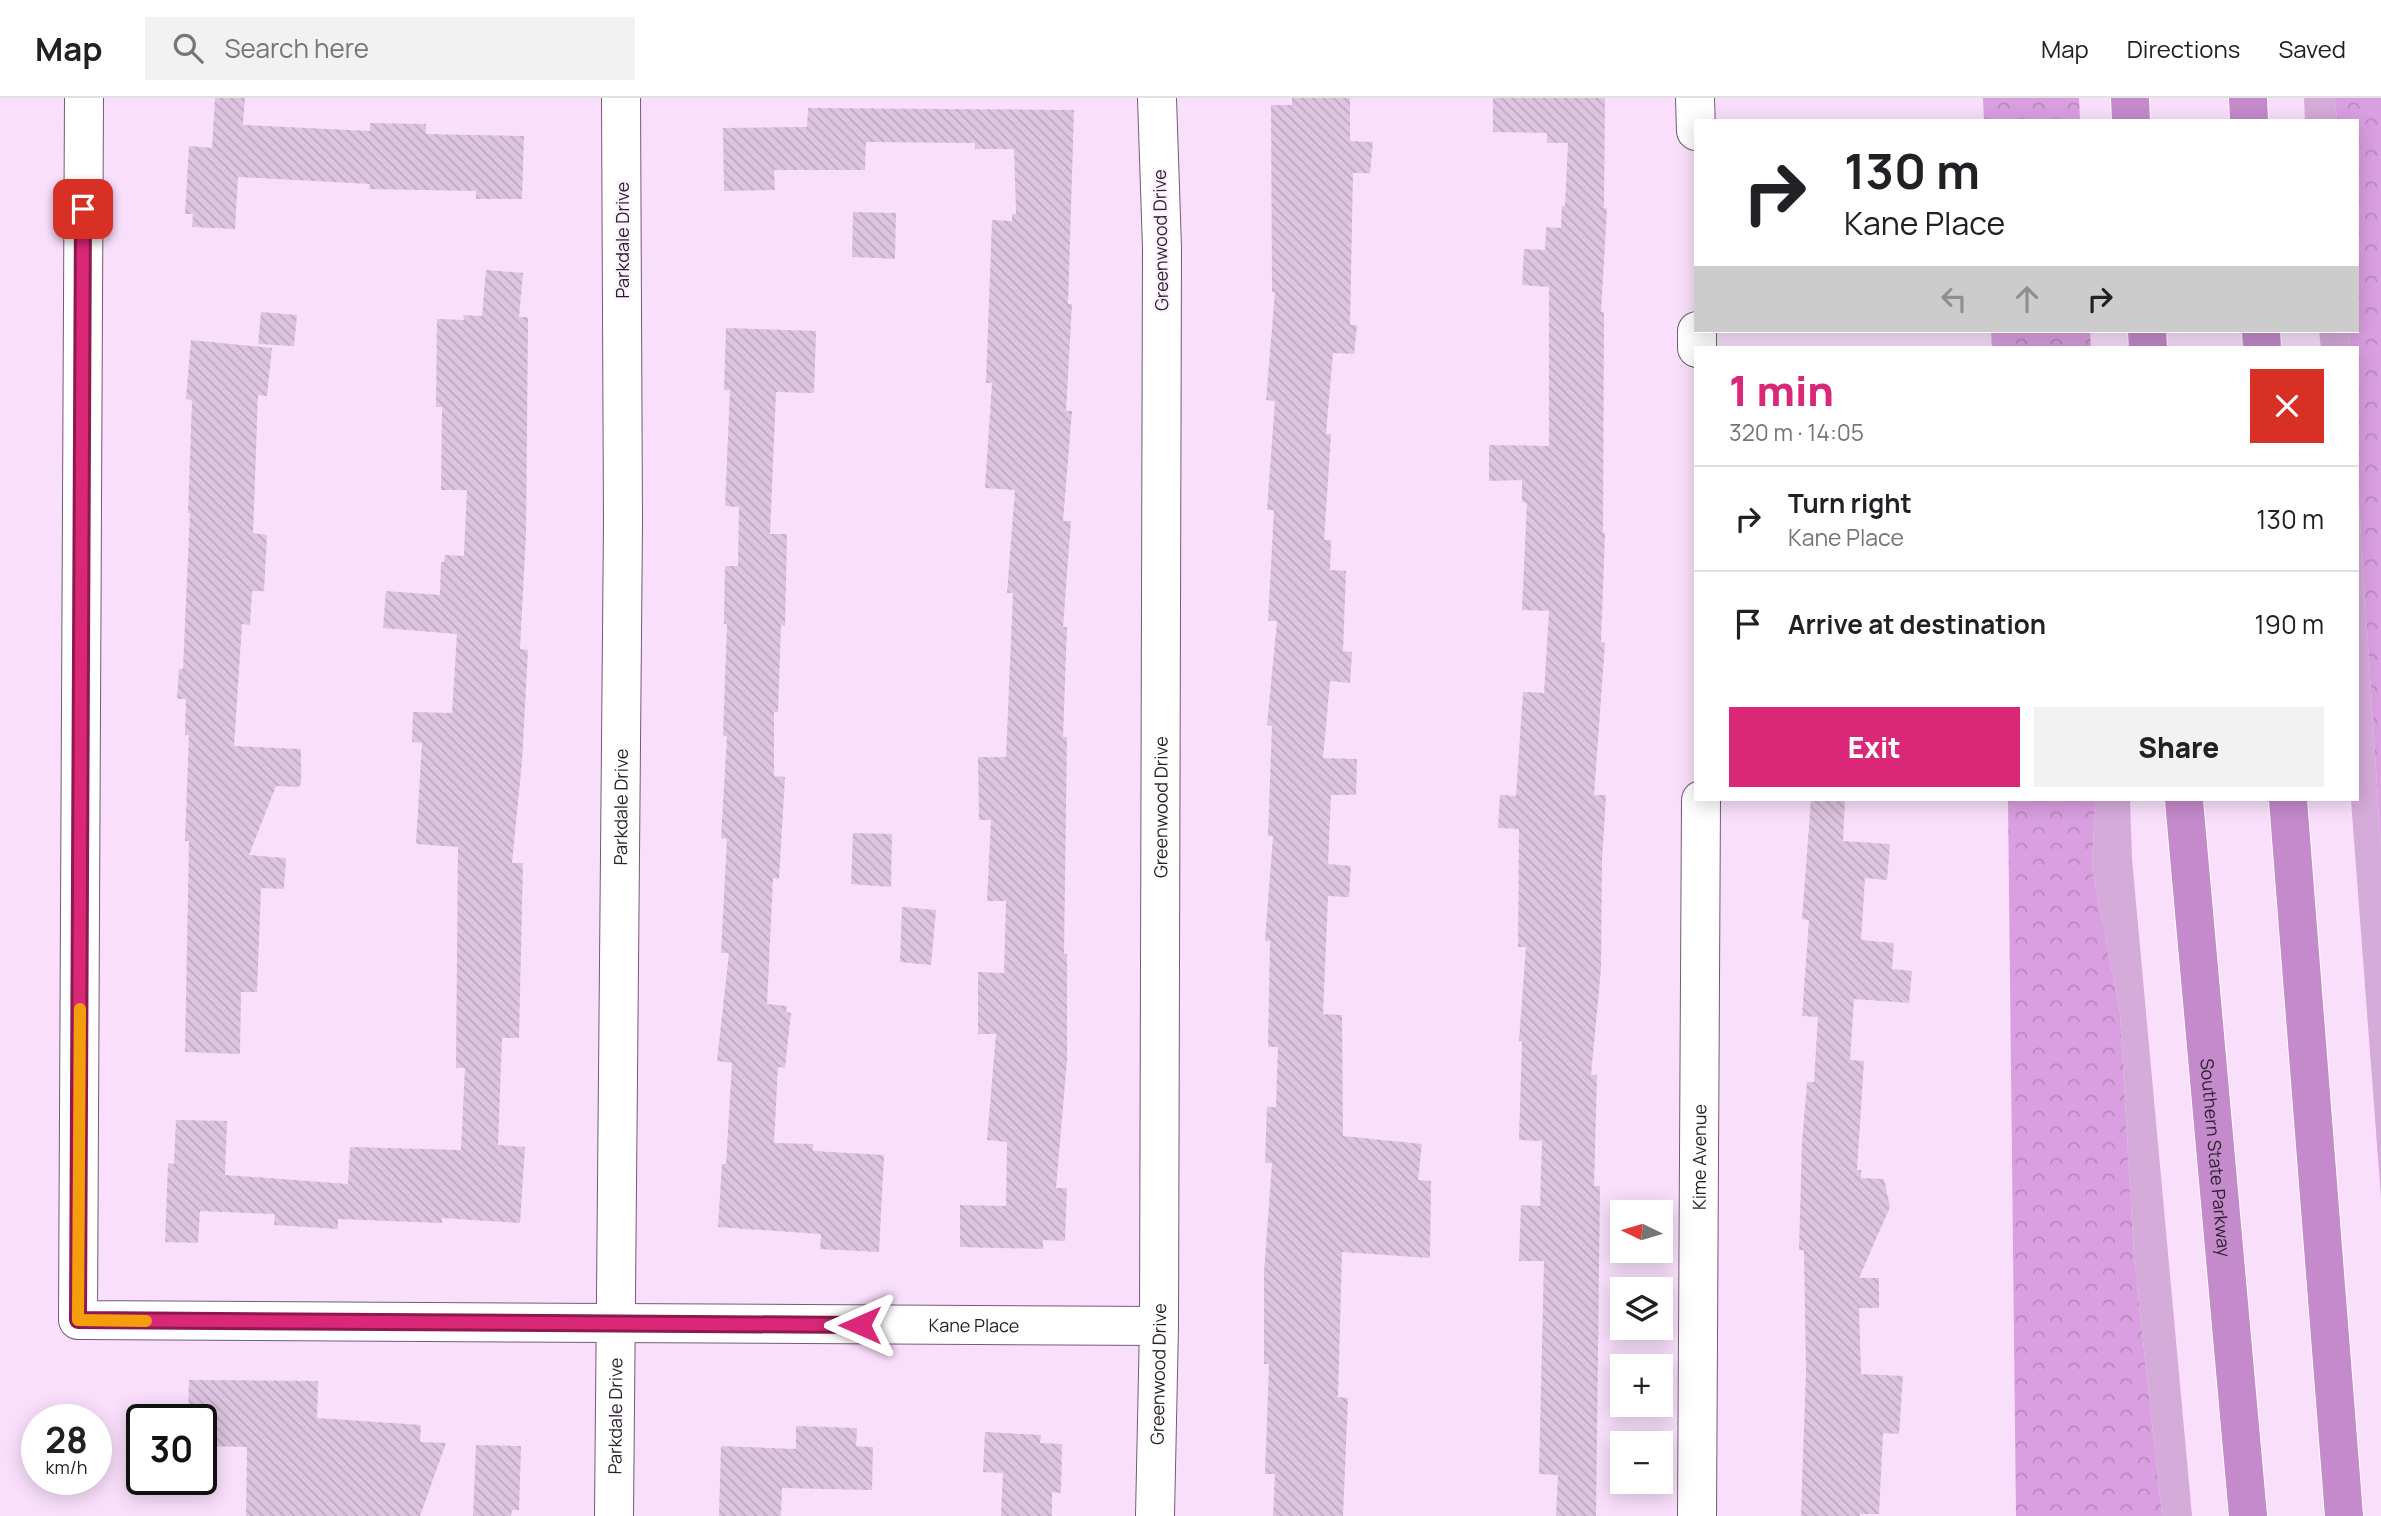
<!DOCTYPE html>
<html lang="en">
<head>
<meta charset="utf-8">
<style>
  :root { --surface:#fff; --page:#f2f2f2; --text:#202124; --muted:#757577; --line:#e0e0e0; --accent:#db2777 }
  body { margin:0; font-family:Manrope,sans-serif; background:var(--page); color:var(--text); height:100vh; display:flex; flex-direction:column; font-size:26px; white-space:nowrap }
  * { box-sizing:border-box; margin:0 }
  p { font-size:23px; color:var(--muted) }
  .icon { flex:none; width:38px; height:38px; fill:none; stroke:currentColor; stroke-width:2; stroke-linecap:round; stroke-linejoin:round }
  .map { position:relative; flex:1; overflow:hidden }
  .panel { position:absolute; left:1694px; top:248px; width:665px; height:455px; display:flex; flex-direction:column; background:var(--surface); border-radius:0px; box-shadow:0 4px 18px #0003 }
  .panel>* { flex:none }
  .top-card { position:absolute; left:1694px; top:21px; width:665px; height:214px; border-radius:0px; box-shadow:0 4px 18px #0003; background:#fff; color:var(--text); overflow:hidden }
  .needle { width:46px; rotate:275deg }
  .fabs { position:absolute; left:1610px; top:1102px; display:grid; gap:14px }
  .fabs a { display:grid; place-items:center; width:63px; height:63px; border-radius:0px; background:var(--surface); box-shadow:0 4px 18px #0003; font-size:35px }
  .speed { position:absolute; left:21px; top:1306px; display:flex; gap:14px; font-size:35px; font-weight:700; text-align:center }
  .speed>* { display:grid; place-content:center; width:91px; height:91px; border-radius:50%; background:var(--surface); box-shadow:0 4px 18px #0003; line-height:1 }
  .speed small { font-size:18px; font-weight:400 }
  .speed .limit { border:4px solid #111; border-radius:10px; background:#fff; color:#111 }
  .pin { position:absolute; display:grid; place-items:center; width:60px; height:60px; color:#fff; margin:-30px; border-radius:14px; box-shadow:0 4px 10px #0006 }
  .me { position:absolute; width:77px; margin:-38px; rotate:270deg; stroke-linejoin:round; filter:drop-shadow(0 0 5px #0008) }
  .turn { display:flex; align-items:center; gap:24px; height:147px; padding:0 35px; font-size:32px }
  .turn .icon { width:91px; height:91px; stroke-width:2.5 }
  .turn b { display:block; font-size:49px; line-height:60px }
  .lanes { display:flex; align-items:center; height:66px; padding:0 35px; background:#0003; justify-content:center; gap:35px; direction:ltr }
  .lanes .off { opacity:.35 }
  .round { display:grid; place-items:center; flex:none; width:74px; height:74px; border-radius:0px; background:var(--page) }
  .headline { display:flex; align-items:center; justify-content:space-between; height:119px; padding:0 35px }
  h1 { font-size:42px; font-weight:800; line-height:52px; color:var(--accent) }
  .cta { display:flex; gap:14px; margin-top:auto; padding:14px 35px }
  .cta a { flex:1; height:80px; border-radius:0px; background:var(--accent); color:#fff; font-size:28px; font-weight:800; line-height:80px; text-align:center }
  .cta a+a { background:var(--page); color:var(--text) }
  ul { padding:0; list-style:none }
  li { display:flex; align-items:center; gap:21px; height:105px; padding:0 35px; border-top:2px solid var(--line) }
  li div { flex:1 }
  li b { display:block; font-size:26px }
  li em { font-style:normal }
  header { display:flex; align-items:center; gap:42px; box-sizing:border-box; height:98px; padding:0 35px; background:var(--surface); border-bottom:2px solid var(--line) }
  header strong { font-size:33px }
  nav { display:flex; gap:38px; margin-inline-start:auto; font-size:24px }
  .search { width:490px; height:63px; background:var(--page); display:flex; align-items:center; gap:18px; box-sizing:border-box; padding:0 24px; border-radius:0px; color:var(--muted); font-size:26px }
  .map>svg:first-child { display:block }
  .green { fill:#d5abda }
  .forest { fill:url(#forest-crowns) }
  .building { fill:url(#building-back-hatch) }
  .lines { fill:none; stroke-linecap:round; stroke-linejoin:round }
  .minor-casing { stroke:#725c75; stroke-width:40 }
  .highway-casing { stroke:#fff; stroke-width:40 }
  .minor { stroke:#fff; stroke-width:38 }
  .highway { stroke:#c48acb; stroke-width:38 }
  .route-casing { stroke:#8e194d; stroke-width:18 }
  .route { stroke:#db2777; stroke-width:12 }
  .slow { stroke:#f59e0b; stroke-width:12 }
  .labels { text-anchor:middle; dominant-baseline:central; stroke-width:5; stroke-linejoin:round; paint-order:stroke }
  .street-label { font-size:18px; fill:#291f2a; stroke:#fcf2fd }
</style>
</head>
<body>
<header>
<strong>Map</strong>
<div class="search"><svg class="icon" aria-label="search" viewBox="0 0 24 24"><circle cx="10" cy="10" r="6"/><path d="M15 15l6 6"/></svg>Search here</div>
<nav><a>Map</a><a>Directions</a><a>Saved</a></nav>
</header>
<div class="map">
<svg width="2381" height="1418" viewBox="0 0 2381 1418">
  <defs>
    <pattern id="forest-crowns" width="20" height="18" patternUnits="userSpaceOnUse" patternTransform="scale(1.75)"><rect width="20" height="18" fill="#d99fe0"/><path d="M2 6a3 3 0 1 1 6 0M12 15a3 3 0 1 1 6 0" fill="none" stroke="#ba88c0"/></pattern>
    <pattern id="building-back-hatch" width="6" height="6" patternUnits="userSpaceOnUse" patternTransform="scale(1.75)"><rect width="6" height="6" fill="#ddc4e0"/><path d="M-1 5l2 2M0 0l6 6M5-1l2 2" fill="none" stroke="#bea8c0"/></pattern>
  </defs>
  <rect width="100%" height="100%" fill="#f9dffb"/>
  <!-- green -->
  <path class="green" d="M 2304,0 L 2335,0 L 2337,23 L 2305,23 Z
    M 2319,233 L 2349,233 L 2350,250 L 2321,250 Z
    M 2357,375 L 2381,749 L 2381,1100 L 2351,702 L 2357,702 Z
    M 2095,702 L 2130,702 L 2132,761 L 2192,1418 L 2162,1418 L 2134,1159 L 2120,915 L 2092,771 Z"/>
  <!-- forest -->
  <path class="forest" d="M 1983,0 L 2079,0 L 2080,23 L 1984,23 Z
    M 2335,0 L 2381,0 L 2381,749 L 2357,375 L 2357,250 L 2350,250 L 2349,233 L 2357,233 L 2357,23 L 2337,23 Z
    M 1991,233 L 2090,233 L 2091,250 L 1992,250 Z
    M 2008,702 L 2095,702 L 2092,771 L 2120,915 L 2134,1159 L 2162,1418 L 2016,1418 Z"/>
  <!-- building -->
  <path class="building" d="M 215,0 L 245,0 L 243,27 L 370,33 L 370,25 L 426,26 L 426,36 L 524,38 L 522,101 L 476,101 L 476,93 L 369,91 L 370,86 L 238,79 L 235,131 L 192,129 L 193,116 L 185,116 L 189,48 L 212,50 Z
    M 1292,0 L 1350,0 L 1350,43 L 1373,44 L 1370,75 L 1353,75 L 1350,227 L 1357,227 L 1354,256 L 1333,255 L 1326,336 L 1331,336 L 1324,442 L 1331,442 L 1330,472 L 1346,473 L 1343,553 L 1352,554 L 1350,585 L 1330,583 L 1323,660 L 1357,661 L 1356,697 L 1331,697 L 1328,766 L 1351,768 L 1349,799 L 1328,798 L 1323,916 L 1342,917 L 1343,1038 L 1422,1046 L 1418,1082 L 1431,1083 L 1430,1160 L 1342,1154 L 1338,1299 L 1348,1300 L 1343,1418 L 1273,1418 L 1275,1376 L 1265,1376 L 1269,1266 L 1264,1266 L 1264,1175 L 1272,1065 L 1265,1065 L 1267,1009 L 1276,1009 L 1278,949 L 1268,949 L 1270,843 L 1265,843 L 1273,738 L 1268,738 L 1272,628 L 1267,627 L 1277,523 L 1268,523 L 1274,412 L 1267,412 L 1275,303 L 1266,302 L 1275,194 L 1272,194 L 1271,7 L 1292,7 Z
    M 1493,0 L 1605,0 L 1604,110 L 1607,111 L 1601,214 L 1604,214 L 1603,435 L 1605,435 L 1601,544 L 1605,545 L 1594,697 L 1606,697 L 1602,762 L 1601,871 L 1591,977 L 1597,977 L 1594,1088 L 1600,1088 L 1596,1418 L 1556,1418 L 1558,1377 L 1539,1376 L 1544,1163 L 1519,1163 L 1521,1107 L 1540,1108 L 1542,1043 L 1519,1042 L 1522,943 L 1519,943 L 1526,849 L 1518,849 L 1519,731 L 1498,730 L 1500,697 L 1516,698 L 1523,594 L 1544,595 L 1549,513 L 1522,512 L 1527,405 L 1522,404 L 1522,382 L 1489,383 L 1489,347 L 1549,348 L 1549,189 L 1522,187 L 1524,151 L 1545,152 L 1546,129 L 1561,130 L 1562,108 L 1565,108 L 1568,45 L 1547,45 L 1547,35 L 1493,34 Z
    M 808,10 L 1074,12 L 1068,206 L 1072,206 L 1066,313 L 1072,313 L 1063,423 L 1071,423 L 1063,529 L 1067,529 L 1063,639 L 1067,639 L 1064,856 L 1067,856 L 1067,962 L 1056,1090 L 1067,1090 L 1065,1143 L 1043,1142 L 1043,1151 L 960,1149 L 960,1107 L 1006,1108 L 1007,1044 L 987,1042 L 996,936 L 978,936 L 978,874 L 1004,875 L 1006,803 L 987,803 L 991,722 L 979,722 L 978,659 L 1006,659 L 1013,495 L 1007,495 L 1015,392 L 985,390 L 992,285 L 986,285 L 992,122 L 1012,123 L 1012,116 L 1016,116 L 1014,51 L 975,51 L 975,45 L 866,44 L 865,72 L 774,72 L 775,92 L 724,93 L 723,30 L 807,29 Z
    M 853,114 L 896,115 L 895,161 L 852,159 Z
    M 486,172 L 523,175 L 519,219 L 528,219 L 526,436 L 520,551 L 528,552 L 522,663 L 512,765 L 523,765 L 519,940 L 502,940 L 498,1047 L 525,1049 L 520,1125 L 442,1120 L 442,1125 L 338,1121 L 338,1131 L 274,1127 L 275,1116 L 200,1113 L 198,1145 L 165,1144 L 168,1065 L 174,1066 L 176,1022 L 227,1023 L 225,1077 L 348,1086 L 350,1049 L 461,1052 L 465,970 L 456,970 L 458,749 L 416,746 L 422,645 L 412,644 L 413,614 L 452,615 L 457,536 L 383,530 L 386,493 L 440,497 L 441,464 L 444,464 L 445,457 L 464,458 L 467,392 L 441,392 L 442,309 L 436,309 L 437,221 L 464,222 L 463,217 L 482,218 Z
    M 261,214 L 297,217 L 294,248 L 258,246 Z
    M 726,230 L 816,233 L 814,295 L 776,294 L 770,436 L 787,436 L 785,528 L 781,527 L 778,614 L 774,614 L 774,678 L 785,679 L 779,781 L 773,780 L 767,906 L 787,908 L 786,914 L 791,915 L 785,970 L 778,969 L 774,1045 L 813,1046 L 813,1053 L 884,1057 L 879,1154 L 820,1151 L 821,1136 L 718,1129 L 722,1066 L 726,1066 L 732,965 L 717,963 L 729,855 L 721,855 L 727,741 L 721,740 L 727,638 L 723,638 L 727,526 L 724,526 L 725,468 L 738,468 L 739,409 L 725,408 L 730,292 L 724,292 Z
    M 191,242 L 272,250 L 267,298 L 258,297 L 253,435 L 267,437 L 264,493 L 252,493 L 250,527 L 242,526 L 234,648 L 301,651 L 301,686 L 298,689 L 276,688 L 249,757 L 286,760 L 284,791 L 261,790 L 257,894 L 241,894 L 240,956 L 185,954 L 189,743 L 185,743 L 189,637 L 185,637 L 186,601 L 177,601 L 179,571 L 183,571 L 190,415 L 188,415 L 192,302 L 186,301 Z
    M 1811,702 L 1845,702 L 1843,743 L 1890,746 L 1887,782 L 1865,780 L 1861,842 L 1894,845 L 1892,871 L 1912,873 L 1909,905 L 1854,901 L 1850,962 L 1864,963 L 1857,1072 L 1861,1072 L 1861,1080 L 1884,1081 L 1890,1109 L 1859,1180 L 1879,1180 L 1879,1210 L 1859,1210 L 1861,1276 L 1903,1278 L 1899,1336 L 1883,1335 L 1879,1416 L 1860,1416 L 1860,1418 L 1801,1418 L 1806,1273 L 1804,1152 L 1799,1152 L 1802,1046 L 1807,984 L 1814,984 L 1818,919 L 1802,918 L 1809,822 L 1802,821 Z
    M 853,735 L 892,736 L 891,789 L 851,786 Z
    M 902,809 L 936,812 L 931,867 L 900,864 Z
    M 189,1282 L 318,1283 L 317,1320 L 421,1327 L 420,1344 L 446,1345 L 420,1418 L 246,1418 L 247,1349 L 201,1348 L 201,1321 L 188,1321 Z
    M 796,1328 L 857,1330 L 856,1348 L 873,1349 L 872,1392 L 782,1390 L 781,1418 L 719,1418 L 721,1348 L 796,1351 Z
    M 985,1334 L 1041,1337 L 1040,1345 L 1062,1346 L 1061,1395 L 1052,1394 L 1052,1418 L 1001,1418 L 1003,1375 L 983,1374 Z
    M 476,1347 L 521,1348 L 519,1412 L 512,1412 L 511,1418 L 473,1418 Z"/>
  <g class="lines">
    <!-- minor casing -->
    <g class="minor-casing">
      <g id="minor">
        <path id="s1" d="M 84,0 L 78,1222 L 1159,1228"/>
        <path d="M 1695,0 L 1696,33"/>
        <path d="M 1697,233 L 1697,250"/>
        <path id="s2" d="M 614,1418 L 623,425 L 621,0"/>
        <path id="s3" d="M 1155,1418 L 1159,1228 L 1162,150 L 1157,0"/>
        <path id="s4" d="M 1697,1418 L 1701,702"/>
      </g>
    </g>
    <!-- highway casing -->
    <g class="highway-casing">
      <g id="highway">
        <path d="M 2130,0 L 2131,23"/>
        <path d="M 2248,0 L 2249,23"/>
        <path d="M 2147,233 L 2148,250"/>
        <path d="M 2261,233 L 2262,250"/>
        <path id="s5" d="M 2184,702 L 2248,1418"/>
        <path d="M 2288,702 L 2344,1418"/>
      </g>
    </g>
    <!-- minor -->
    <use href="#minor" class="minor"/>
    <!-- highway -->
    <use href="#highway" class="highway"/>
  </g>
  <g class="lines">
    <!-- route casing -->
    <g class="route-casing">
      <path id="route" d="M 83,111 L 78,1222 L 860,1227"/>
    </g>
    <!-- route -->
    <use href="#route" class="route"/>
    <!-- slow -->
    <path class="slow" d="M 80,911 L 78,1222 L 146,1223"/>
  </g>
  <g class="labels">
    <!-- street labels -->
    <g class="street-label">
      <text transform="translate(622 142) rotate(-90)">Parkdale Drive</text>
      <text transform="translate(1160 142) rotate(-91)">Greenwood Drive</text>
      <text stroke="none"><textPath href="#s2" startOffset="709">Parkdale Drive</textPath></text>
      <text stroke="none"><textPath href="#s3" startOffset="709">Greenwood Drive</textPath></text>
      <text stroke="none"><textPath href="#s4" startOffset="359">Kime Avenue</textPath></text>
      <text stroke="none"><textPath href="#s5" startOffset="359">Southern State Parkway</textPath></text>
      <text stroke="none"><textPath href="#s1" startOffset="2118">Kane Place</textPath></text>
      <text stroke="none"><textPath href="#s3" startOffset="142">Greenwood Drive</textPath></text>
      <text stroke="none"><textPath href="#s2" startOffset="100">Parkdale Drive</textPath></text>
    </g>
  </g>
</svg>
<div class="fabs">
<a><svg class="needle" viewBox="-14 -14 28 28"><path d="M0-13l5 13h-10z" fill="#e53935"/><path d="M0 13l5-13h-10z" fill="#757577"/></svg></a>
<a><svg class="icon" aria-label="layers" viewBox="0 0 24 24"><path d="M12 4l9 5-9 5-9-5zM3 14l9 5 9-5"/></svg></a>
<a>+</a>
<a>−</a>
</div>
<div class="speed"><div>28<small>km/h</small></div><div class="limit">30</div></div>
<div class="pin" style="left:83px;top:111px;background:#d93025"><svg class="icon" aria-label="arrive" viewBox="0 0 24 24"><path d="M6 21V4h12l-3 4 3 4H6"/></svg></div>
<svg class="me" style="left:860px;top:1227px" viewBox="-20 -20 40 40"><path d="M0-17L14 15 0 8-14 15z" fill="#db2777" stroke="#fff" stroke-width="4"/></svg>
<div class="top-card">
<div class="turn"><svg class="icon" aria-label="right" viewBox="0 0 24 24"><path d="M7 20v-9h11M14 6l5 5-5 5"/></svg><div><b>130 m</b>Kane Place</div></div>
<div class="lanes"><svg class="icon off" aria-label="left" viewBox="0 0 24 24"><path d="M17 20v-9H6M10 6l-5 5 5 5"/></svg><svg class="icon off" aria-label="ahead" viewBox="0 0 24 24"><path d="M12 20V5M6 11l6-6 6 6"/></svg><svg class="icon" aria-label="right" viewBox="0 0 24 24"><path d="M7 20v-9h11M14 6l5 5-5 5"/></svg></div>
</div>
<section class="panel">
<div class="headline"><div><h1>1 min</h1><p>320 m · 14:05</p></div><a class="round" style="background:#d93025;color:#fff"><svg class="icon" aria-label="close" viewBox="0 0 24 24"><path d="M6 6l12 12M18 6L6 18"/></svg></a></div>
<ul>
<li><svg class="icon" aria-label="right" viewBox="0 0 24 24"><path d="M7 20v-9h11M14 6l5 5-5 5"/></svg><div><b>Turn right</b><p>Kane Place</p></div><em>130 m</em></li>
<li><svg class="icon" aria-label="arrive" viewBox="0 0 24 24"><path d="M6 21V4h12l-3 4 3 4H6"/></svg><div><b>Arrive at destination</b></div><em>190 m</em></li>
</ul>
<div class="cta"><a>Exit</a><a>Share</a></div>
</section>
</div>
</body>
</html>
